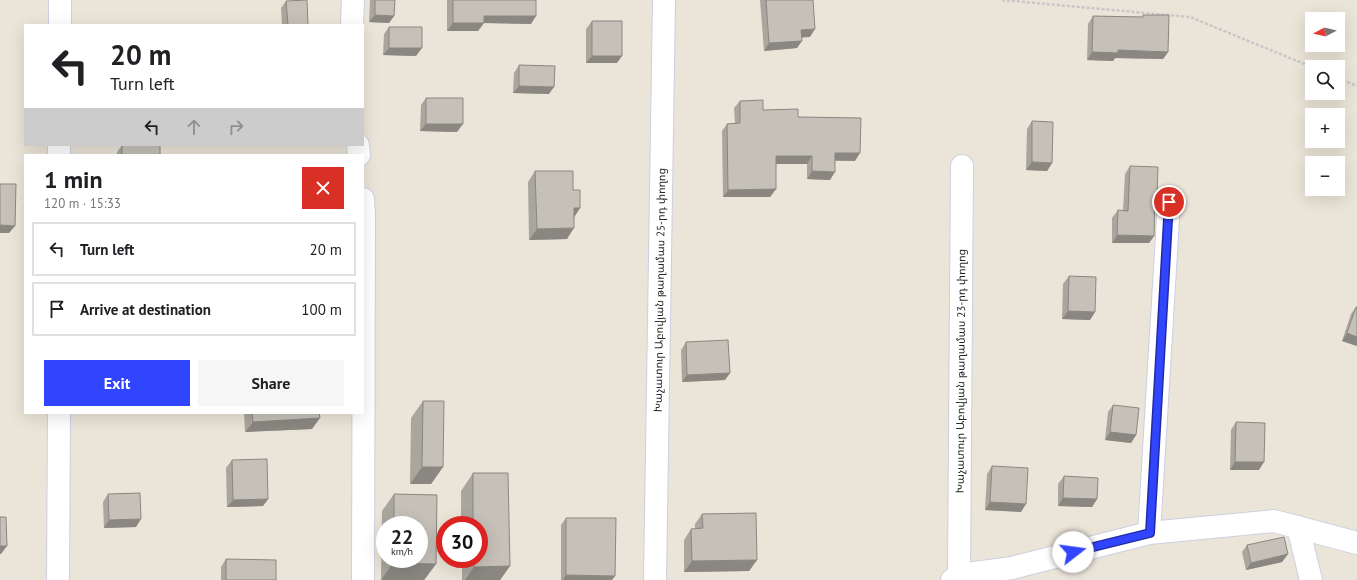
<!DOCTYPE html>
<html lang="en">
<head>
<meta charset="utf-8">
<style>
  :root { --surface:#fff; --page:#f6f6f6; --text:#202124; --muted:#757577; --line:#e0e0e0; --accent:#3144fe }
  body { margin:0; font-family:"PT Sans","Noto Sans Armenian",sans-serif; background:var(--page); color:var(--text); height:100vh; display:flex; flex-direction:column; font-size:15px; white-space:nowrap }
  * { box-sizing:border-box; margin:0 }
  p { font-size:13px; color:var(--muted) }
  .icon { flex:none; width:22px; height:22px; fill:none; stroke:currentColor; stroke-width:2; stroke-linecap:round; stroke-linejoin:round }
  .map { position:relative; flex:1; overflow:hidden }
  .details { position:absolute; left:24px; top:154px; width:340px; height:260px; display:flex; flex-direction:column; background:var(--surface); border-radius:0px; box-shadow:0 4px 16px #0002 }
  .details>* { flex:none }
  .guide { position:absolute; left:24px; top:24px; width:340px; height:122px; border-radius:0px; box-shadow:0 4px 16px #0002; background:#fff; color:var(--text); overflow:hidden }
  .needle { width:26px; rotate:263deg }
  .controls { position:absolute; left:1305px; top:12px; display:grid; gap:8px }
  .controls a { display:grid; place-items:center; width:40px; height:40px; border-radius:0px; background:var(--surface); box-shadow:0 4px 16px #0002; font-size:20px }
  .speed { position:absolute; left:376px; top:516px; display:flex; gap:8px; font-size:20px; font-weight:700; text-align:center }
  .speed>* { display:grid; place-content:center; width:52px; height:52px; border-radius:50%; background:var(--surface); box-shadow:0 4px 16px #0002; line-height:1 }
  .speed small { font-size:10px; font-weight:400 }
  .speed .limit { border:6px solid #d22; background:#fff; color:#111 }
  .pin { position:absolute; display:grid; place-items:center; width:34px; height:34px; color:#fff; margin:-17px; border:2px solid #fff; border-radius:50%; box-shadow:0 1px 4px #0007 }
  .me { position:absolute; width:44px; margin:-22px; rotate:75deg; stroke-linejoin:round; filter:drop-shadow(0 0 3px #0008) }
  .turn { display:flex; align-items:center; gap:14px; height:84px; padding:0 20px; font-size:18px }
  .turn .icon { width:52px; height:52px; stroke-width:2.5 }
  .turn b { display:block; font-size:28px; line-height:34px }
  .lanes { display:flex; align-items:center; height:38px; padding:0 20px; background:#0003; justify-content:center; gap:20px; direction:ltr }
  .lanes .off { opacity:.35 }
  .round { display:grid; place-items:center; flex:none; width:42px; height:42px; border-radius:0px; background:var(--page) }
  .summary { display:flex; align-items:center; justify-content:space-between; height:68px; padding:0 20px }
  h1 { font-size:24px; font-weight:700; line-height:30px }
  .cta { display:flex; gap:8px; margin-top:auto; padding:8px 20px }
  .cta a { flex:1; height:46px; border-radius:0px; background:var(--accent); color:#fff; font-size:16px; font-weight:700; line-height:46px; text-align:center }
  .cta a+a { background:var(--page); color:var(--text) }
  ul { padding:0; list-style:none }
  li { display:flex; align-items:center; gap:12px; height:54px; margin:0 8px 6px; padding:0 12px; border:2px solid var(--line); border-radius:0px }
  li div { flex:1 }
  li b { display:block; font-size:15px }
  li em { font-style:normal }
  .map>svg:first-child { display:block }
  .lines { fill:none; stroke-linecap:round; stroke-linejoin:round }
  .minor-casing { stroke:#cdcfe1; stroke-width:24 }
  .path { stroke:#c7c7c7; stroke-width:2.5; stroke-dasharray:3 2; stroke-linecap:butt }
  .minor { stroke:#fff; stroke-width:22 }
  .wall { fill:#a9a69e; fill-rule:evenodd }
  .shaded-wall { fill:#8a8781 }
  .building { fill:#c5c1b8; stroke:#8a8781 }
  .route-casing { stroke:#202ca5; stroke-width:10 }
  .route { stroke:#3144fe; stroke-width:7 }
  .labels { text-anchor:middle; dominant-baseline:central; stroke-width:3; stroke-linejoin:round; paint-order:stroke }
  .street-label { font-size:11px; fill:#272727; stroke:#fff }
</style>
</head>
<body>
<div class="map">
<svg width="1357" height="580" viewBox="0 0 1357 580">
  <rect width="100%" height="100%" fill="#ebe4d8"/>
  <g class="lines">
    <!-- minor casing -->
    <g class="minor-casing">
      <g id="minor">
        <path d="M 60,25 L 60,0"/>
        <path d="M 352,25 L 353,0"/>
        <path d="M 358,145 L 359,155"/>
        <path d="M 59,155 L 59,145"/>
        <path d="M 1298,527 L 1311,580"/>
        <path d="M 1149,533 L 1169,202"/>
        <path id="s1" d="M 959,575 L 962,166"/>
        <path d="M 58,580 L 59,413"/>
        <path d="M 363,580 L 364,215 L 363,199"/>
        <path id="s2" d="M 655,580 L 664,0"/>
        <path d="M 952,580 L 959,575 L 1012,568 L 1149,533 L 1274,521 L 1357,543"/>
      </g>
    </g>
    <!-- path -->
    <path class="path" d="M 1002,0 L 1190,17 L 1312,67
      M 1338,78 L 1357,86"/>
    <!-- minor -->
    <use href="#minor" class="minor"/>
  </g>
  <!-- wall -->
  <path class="wall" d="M 370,0 L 395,0 L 394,16 L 389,23 L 369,22 Z
    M 447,0 L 536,0 L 531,24 L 484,23 L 478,31 L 447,31 Z
    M 760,0 L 813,0 L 810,37 L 802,37 L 797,48 L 764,51 Z
    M 286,1 L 308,25 L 282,25 L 281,8 Z
    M 1143,15 L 1168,52 L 1163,59 L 1115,58 L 1113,61 L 1087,60 L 1088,24 L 1093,16 L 1141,17 Z
    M 592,21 L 617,63 L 586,63 L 586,29 Z
    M 389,27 L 416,56 L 383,55 L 384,34 Z
    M 519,65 L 549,94 L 513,93 L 514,73 Z
    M 426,98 L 457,132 L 420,131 L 421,105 Z
    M 740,101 L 763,110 L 798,117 L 855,161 L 835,161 L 830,180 L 807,179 L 807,164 L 776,164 L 776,189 L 770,197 L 723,197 L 722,131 L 727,124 L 735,123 L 734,108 Z
    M 1032,121 L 1052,163 L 1047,171 L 1026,170 L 1027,129 Z
    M 122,145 L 160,145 L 160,155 L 117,155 L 117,152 Z
    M 1130,166 L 1157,196 L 1155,199 L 1154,236 L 1149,243 L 1112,243 L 1112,218 L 1118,210 L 1123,210 L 1125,174 Z
    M 535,171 L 573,190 L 580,208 L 574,217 L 567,239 L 529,240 L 528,182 Z
    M 1069,276 L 1095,312 L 1090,320 L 1062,319 L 1063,284 Z
    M 1356,307 L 1357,346 L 1342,341 L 1351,314 Z
    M 686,342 L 730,373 L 725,380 L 682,382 L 681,350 Z
    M 423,401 L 443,467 L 431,484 L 410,484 L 411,418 Z
    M 1113,405 L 1136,435 L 1131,443 L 1105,440 L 1108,412 Z
    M 244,413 L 319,413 L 312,429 L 245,432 Z
    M 1236,422 L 1259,470 L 1230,470 L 1231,430 Z
    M 232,460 L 268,499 L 263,506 L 227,507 L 226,468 Z
    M 992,466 L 1021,512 L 985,510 L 987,474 Z
    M 473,473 L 510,566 L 500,580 L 462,580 L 462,559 L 479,559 L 479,525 L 461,525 L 461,491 Z
    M 1064,476 L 1097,499 L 1092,507 L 1058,506 L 1058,484 Z
    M 108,494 L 136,527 L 104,528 L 103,502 Z
    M 394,494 L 437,495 L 436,564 L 424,580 L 381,580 L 382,511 ZM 385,525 L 419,525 L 419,559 L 385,559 Z
    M 702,514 L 757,560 L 749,571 L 684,572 L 684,540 L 691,529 L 695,529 L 695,524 Z
    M 566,518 L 612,580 L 561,580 L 561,525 Z
    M 1247,545 L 1288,554 L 1282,562 L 1246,570 L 1242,552 Z
    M 226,559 L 276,580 L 221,580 L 221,567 Z"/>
  <!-- shaded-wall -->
  <path class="shaded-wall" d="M 375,15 L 394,16 L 389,23 L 369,22 Z
    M 484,16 L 536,16 L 531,24 L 484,23 L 478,31 L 447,31 L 453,23 Z
    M 815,29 L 810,37 L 796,38 L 801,30 Z
    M 802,41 L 797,48 L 764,51 L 769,43 Z
    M 389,48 L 422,48 L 416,56 L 383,55 Z
    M 1118,50 L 1168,52 L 1163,59 L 1115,58 L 1113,61 L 1087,60 L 1092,52 Z
    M 592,56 L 622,56 L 617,63 L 586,63 Z
    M 519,86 L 554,87 L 549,94 L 513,93 Z
    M 426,124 L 463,124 L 457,132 L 420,131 Z
    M 835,153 L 860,153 L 855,161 L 830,160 Z
    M 776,156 L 812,156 L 807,164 L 770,164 Z
    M 1032,162 L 1052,163 L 1047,171 L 1026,170 Z
    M 812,171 L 835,172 L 830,180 L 807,179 Z
    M 776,189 L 770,197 L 723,197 L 728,190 Z
    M 574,208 L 580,208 L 573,219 Z
    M 0,225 L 15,226 L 9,233 L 0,233 Z
    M 574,228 L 567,239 L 529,240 L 537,229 Z
    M 1117,235 L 1154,236 L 1149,243 L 1112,243 Z
    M 1068,311 L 1095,312 L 1090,320 L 1062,319 Z
    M 1347,333 L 1357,337 L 1357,346 L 1342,341 Z
    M 730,373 L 725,380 L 682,382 L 687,375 Z
    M 320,418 L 312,429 L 245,432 L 253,422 Z
    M 1110,432 L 1136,435 L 1131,443 L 1105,440 Z
    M 1235,462 L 1264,462 L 1259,470 L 1230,470 Z
    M 422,467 L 443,467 L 431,484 L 410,484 Z
    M 1063,498 L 1097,499 L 1092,507 L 1058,506 Z
    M 268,499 L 263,506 L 227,507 L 233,500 Z
    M 990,502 L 1026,504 L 1021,512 L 985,510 Z
    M 141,519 L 136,527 L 104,528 L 109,520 Z
    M 0,546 L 7,546 L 1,554 L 0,554 Z
    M 1288,554 L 1282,562 L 1246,570 L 1251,563 Z
    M 757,560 L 749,571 L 684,572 L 692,561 Z
    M 393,563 L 436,564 L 424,580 L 381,580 Z
    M 510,566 L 500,580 L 465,580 L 474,567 Z
    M 566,575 L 615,576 L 612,580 L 563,580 Z"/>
  <!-- building -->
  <path class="building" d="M 307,0 L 308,25 L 288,25 L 286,1 Z
    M 375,0 L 395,0 L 394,16 L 375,15 Z
    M 453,0 L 536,0 L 536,16 L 484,16 L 484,23 L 453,23 Z
    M 766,0 L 813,0 L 815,29 L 801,30 L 802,41 L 769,43 Z
    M 1143,15 L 1169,15 L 1168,52 L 1118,50 L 1118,53 L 1092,52 L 1093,16 L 1143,17 Z
    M 592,21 L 622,21 L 622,56 L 592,56 Z
    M 389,27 L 422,27 L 422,48 L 389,48 Z
    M 519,65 L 555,66 L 554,87 L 519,86 Z
    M 426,98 L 463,98 L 463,124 L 426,124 Z
    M 763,100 L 763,110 L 798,109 L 798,117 L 861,118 L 860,153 L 835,153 L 835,172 L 812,171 L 812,156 L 776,156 L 776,189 L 728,190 L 727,124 L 740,123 L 740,101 Z
    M 1032,121 L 1053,122 L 1052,163 L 1032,162 Z
    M 122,145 L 160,145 L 160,155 L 122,155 Z
    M 1130,166 L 1158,167 L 1157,196 L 1155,196 L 1154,236 L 1117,235 L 1118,210 L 1128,211 Z
    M 535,171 L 573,171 L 573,190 L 580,190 L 580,208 L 574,208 L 574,228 L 537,229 Z
    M 0,184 L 16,184 L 15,226 L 0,225 Z
    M 1069,276 L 1096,277 L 1095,312 L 1068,311 Z
    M 1356,307 L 1357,307 L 1357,337 L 1347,333 Z
    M 728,340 L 730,373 L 687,375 L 686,342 Z
    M 423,401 L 444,401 L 443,467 L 422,467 Z
    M 1113,405 L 1139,408 L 1136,435 L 1110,432 Z
    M 252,413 L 319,413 L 320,418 L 253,422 Z
    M 1236,422 L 1265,423 L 1264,462 L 1235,462 Z
    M 267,459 L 268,499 L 233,500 L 232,460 Z
    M 992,466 L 1028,468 L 1026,504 L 990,502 Z
    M 473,473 L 508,473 L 510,566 L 474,567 L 474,559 L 479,559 L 479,525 L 473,525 Z
    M 1064,476 L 1098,478 L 1097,499 L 1063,498 Z
    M 140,493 L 141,519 L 109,520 L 108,494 Z
    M 394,494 L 437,495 L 436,564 L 393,563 L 393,559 L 419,559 L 419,525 L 394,525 Z
    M 756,513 L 757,560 L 692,561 L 691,529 L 703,528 L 702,514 Z
    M 0,517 L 6,517 L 7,546 L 0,546 Z
    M 566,518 L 616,518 L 615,576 L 566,575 Z
    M 1284,537 L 1288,554 L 1251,563 L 1247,545 Z
    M 226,559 L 276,560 L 276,580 L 226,580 Z"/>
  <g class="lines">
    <!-- route casing -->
    <g class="route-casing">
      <path id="route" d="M 1073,552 L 1150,533 L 1169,202"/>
    </g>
    <!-- route -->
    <use href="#route" class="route"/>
  </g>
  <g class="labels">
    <!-- street labels -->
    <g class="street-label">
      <text stroke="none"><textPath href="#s2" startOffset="290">Խաչատուր Աբովյան թաղամաս 25-րդ փողոց</textPath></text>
      <text stroke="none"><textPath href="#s1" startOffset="204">Խաչատուր Աբովյան թաղամաս 23-րդ փողոց</textPath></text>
    </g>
  </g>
</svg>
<div class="controls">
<a><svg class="needle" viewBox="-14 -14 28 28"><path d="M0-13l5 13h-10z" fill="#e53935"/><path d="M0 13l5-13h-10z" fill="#757577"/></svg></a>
<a><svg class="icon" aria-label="search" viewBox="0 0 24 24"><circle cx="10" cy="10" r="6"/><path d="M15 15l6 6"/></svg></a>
<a>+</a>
<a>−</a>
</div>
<div class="speed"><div>22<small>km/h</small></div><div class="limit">30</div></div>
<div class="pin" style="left:1169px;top:202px;background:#d93025"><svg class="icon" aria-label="arrive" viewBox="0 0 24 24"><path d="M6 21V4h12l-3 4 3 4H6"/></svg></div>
<svg class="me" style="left:1073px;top:552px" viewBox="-20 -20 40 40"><circle r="19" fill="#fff"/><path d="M0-13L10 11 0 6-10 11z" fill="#3144fe"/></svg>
<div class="guide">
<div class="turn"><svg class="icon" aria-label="left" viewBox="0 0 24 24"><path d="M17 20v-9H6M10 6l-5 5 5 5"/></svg><div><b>20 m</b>Turn left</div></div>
<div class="lanes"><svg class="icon" aria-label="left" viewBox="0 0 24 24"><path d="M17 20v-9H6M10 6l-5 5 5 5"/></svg><svg class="icon off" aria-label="ahead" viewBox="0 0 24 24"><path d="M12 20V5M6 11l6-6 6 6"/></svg><svg class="icon off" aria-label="right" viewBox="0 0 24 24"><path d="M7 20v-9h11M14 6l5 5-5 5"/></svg></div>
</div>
<section class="details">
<div class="summary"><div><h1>1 min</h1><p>120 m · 15:33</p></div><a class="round" style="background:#d93025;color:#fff"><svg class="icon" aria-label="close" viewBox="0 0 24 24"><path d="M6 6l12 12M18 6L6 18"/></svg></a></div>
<ul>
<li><svg class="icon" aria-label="left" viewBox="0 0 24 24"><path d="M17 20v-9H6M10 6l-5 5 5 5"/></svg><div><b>Turn left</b></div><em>20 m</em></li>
<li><svg class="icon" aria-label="arrive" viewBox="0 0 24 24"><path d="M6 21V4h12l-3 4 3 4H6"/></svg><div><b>Arrive at destination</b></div><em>100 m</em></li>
</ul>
<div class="cta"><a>Exit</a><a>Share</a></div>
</section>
</div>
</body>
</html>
